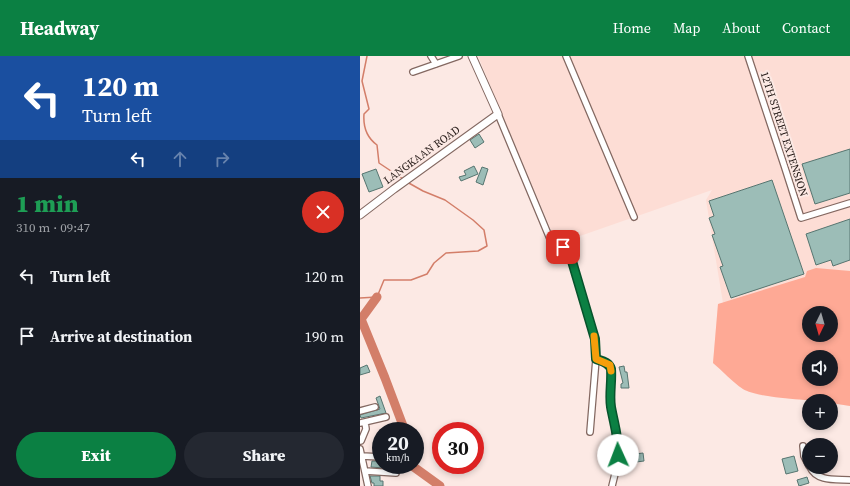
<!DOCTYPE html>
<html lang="en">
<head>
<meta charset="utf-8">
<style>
  :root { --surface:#171b24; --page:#242831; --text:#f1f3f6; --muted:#9ea1a6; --accent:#0b8043 }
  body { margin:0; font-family:"Source Serif 4",serif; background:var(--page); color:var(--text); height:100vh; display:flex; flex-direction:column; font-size:15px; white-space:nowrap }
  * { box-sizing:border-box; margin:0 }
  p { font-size:13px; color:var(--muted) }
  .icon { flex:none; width:22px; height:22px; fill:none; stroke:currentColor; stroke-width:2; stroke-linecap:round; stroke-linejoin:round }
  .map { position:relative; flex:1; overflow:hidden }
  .details { display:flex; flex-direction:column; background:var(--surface); width:360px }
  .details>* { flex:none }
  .top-card { background:#1a4fa0; color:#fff; overflow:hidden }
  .needle { width:26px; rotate:185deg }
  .buttons { position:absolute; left:442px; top:250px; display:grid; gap:8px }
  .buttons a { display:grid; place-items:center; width:36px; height:36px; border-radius:50%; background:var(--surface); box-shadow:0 2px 6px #0003; font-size:20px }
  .speed { position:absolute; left:12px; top:366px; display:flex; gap:8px; font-size:20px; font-weight:700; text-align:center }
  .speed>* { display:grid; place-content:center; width:52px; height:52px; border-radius:50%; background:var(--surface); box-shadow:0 2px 6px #0003; line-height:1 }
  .speed small { font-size:10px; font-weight:400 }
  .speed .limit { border:6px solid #d22; background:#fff; color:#111 }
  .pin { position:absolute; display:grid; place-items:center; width:34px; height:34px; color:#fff; margin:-17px; border-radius:8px; box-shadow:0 2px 6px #0006 }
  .me { position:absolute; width:44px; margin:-22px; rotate:358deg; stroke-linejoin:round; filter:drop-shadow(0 0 3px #0008) }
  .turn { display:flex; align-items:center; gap:14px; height:84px; padding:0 16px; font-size:18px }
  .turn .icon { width:52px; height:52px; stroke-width:2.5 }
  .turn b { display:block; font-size:28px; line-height:34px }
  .lanes { display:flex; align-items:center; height:38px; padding:0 16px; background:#0003; justify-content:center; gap:20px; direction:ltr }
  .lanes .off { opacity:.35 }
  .round { display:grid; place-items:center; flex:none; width:42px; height:42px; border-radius:21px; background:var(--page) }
  .head { display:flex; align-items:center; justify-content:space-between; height:68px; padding:0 16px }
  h1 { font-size:24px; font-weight:800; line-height:30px; color:#1e9e55 }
  .cta { display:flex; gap:8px; margin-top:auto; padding:8px 16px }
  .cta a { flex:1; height:46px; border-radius:24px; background:var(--accent); color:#fff; font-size:16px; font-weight:800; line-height:46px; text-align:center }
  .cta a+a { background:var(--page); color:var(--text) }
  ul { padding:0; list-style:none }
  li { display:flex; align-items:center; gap:12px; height:60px; padding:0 16px }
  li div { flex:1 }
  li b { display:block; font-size:15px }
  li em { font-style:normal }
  header { display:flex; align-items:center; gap:24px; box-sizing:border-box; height:56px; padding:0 20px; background:var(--accent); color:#fff }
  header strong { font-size:19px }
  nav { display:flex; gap:22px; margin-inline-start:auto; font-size:14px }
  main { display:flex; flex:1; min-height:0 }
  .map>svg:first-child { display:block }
  .built { fill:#fdddd5; fill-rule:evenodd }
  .green { fill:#fea995; fill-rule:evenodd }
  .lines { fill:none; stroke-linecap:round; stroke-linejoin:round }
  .stream { stroke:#d37e69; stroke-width:1.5 }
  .river { stroke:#d37e69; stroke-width:9 }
  .building { fill:#9cbdb7; stroke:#567570 }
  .minor-casing { stroke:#836861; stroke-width:8 }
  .tertiary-casing { stroke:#836861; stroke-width:9 }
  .minor { stroke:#fff; stroke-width:5.5 }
  .tertiary { stroke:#fff; stroke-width:7 }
  .route-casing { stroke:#07532c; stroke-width:10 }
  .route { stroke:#0b8043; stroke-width:7 }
  .slow { stroke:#f59e0b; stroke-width:7 }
  .labels { text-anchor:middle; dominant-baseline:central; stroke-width:4; stroke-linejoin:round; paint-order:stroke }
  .street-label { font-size:11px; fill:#251a17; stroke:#fce9e4 }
</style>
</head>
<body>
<header>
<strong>Headway</strong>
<nav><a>Home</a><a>Map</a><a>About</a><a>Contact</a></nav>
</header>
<main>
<section class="details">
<div class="top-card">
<div class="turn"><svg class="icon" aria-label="left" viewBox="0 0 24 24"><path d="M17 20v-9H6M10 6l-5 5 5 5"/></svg><div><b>120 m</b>Turn left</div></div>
<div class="lanes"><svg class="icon" aria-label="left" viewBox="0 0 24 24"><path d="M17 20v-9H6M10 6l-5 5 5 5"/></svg><svg class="icon off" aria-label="ahead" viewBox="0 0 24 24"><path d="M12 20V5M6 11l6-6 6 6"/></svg><svg class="icon off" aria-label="right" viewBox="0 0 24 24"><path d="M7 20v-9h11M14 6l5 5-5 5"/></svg></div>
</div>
<div class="head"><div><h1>1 min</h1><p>310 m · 09:47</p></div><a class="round" style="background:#d93025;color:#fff"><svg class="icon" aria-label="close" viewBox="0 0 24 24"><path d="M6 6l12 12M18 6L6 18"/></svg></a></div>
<ul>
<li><svg class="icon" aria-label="left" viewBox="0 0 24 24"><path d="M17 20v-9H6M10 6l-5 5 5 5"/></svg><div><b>Turn left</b></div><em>120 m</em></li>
<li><svg class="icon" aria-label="arrive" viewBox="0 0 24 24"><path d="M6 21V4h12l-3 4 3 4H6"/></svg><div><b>Arrive at destination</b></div><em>190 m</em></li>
</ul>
<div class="cta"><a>Exit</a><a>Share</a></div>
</section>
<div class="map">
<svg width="490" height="430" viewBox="0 0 490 430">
  <rect width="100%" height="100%" fill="#fce9e4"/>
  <!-- built -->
  <path class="built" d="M 118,0 L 490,0 L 490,350 L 471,347 L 471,345 L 452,345 L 399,339 L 384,334 L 353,307 L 358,248 L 363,247 L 346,144 L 352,134 L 197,188 ZM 449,257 L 471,257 L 471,279 L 449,279 ZM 449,301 L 471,301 L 471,323 L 449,323 Z"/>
  <!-- green -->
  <path class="green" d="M 456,212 L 490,215 L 490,350 L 471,347 L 471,345 C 453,345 397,342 383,333 C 372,326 363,315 353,307 L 358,248 L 445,221 L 447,215 ZM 449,257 L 471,257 L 471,279 L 449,279 ZM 449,301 L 471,301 L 471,323 L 449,323 Z"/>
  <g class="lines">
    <!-- stream -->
    <path class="stream" d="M 7,0 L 2,25 L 9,53 L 4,58 C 3,71 6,81 17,89 L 19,107 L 43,123
      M 0,242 L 17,241 L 24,224 L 51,224 L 67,218 L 74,207 L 86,197 L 118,195 L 127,190 L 124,174 L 113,164 L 85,144 L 63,135 L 47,126"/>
    <!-- river -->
    <path class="river" d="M 17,241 L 1,263 L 25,322 L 45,375
      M 51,409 L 80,430"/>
  </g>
  <!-- building -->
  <path class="building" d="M 119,78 L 124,86 L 115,92 L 110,84 Z
    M 490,93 L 490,137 L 455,148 L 442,108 Z
    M 114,110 L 118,118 L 101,125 L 99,121 L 106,119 L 104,115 Z
    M 122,111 L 128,113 L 123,129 L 116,126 Z
    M 16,113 L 23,131 L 9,136 L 2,118 Z
    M 412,124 L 444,218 L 371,242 L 360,211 L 363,210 L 352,179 L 355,178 L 349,162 L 354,160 L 349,145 Z
    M 490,163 L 490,204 L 473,210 L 471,204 L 456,209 L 446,178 Z
    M 7,309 L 10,316 L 0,319 L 0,312 Z
    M 264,310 L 265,316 L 267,316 L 269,332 L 261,332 L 261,328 L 263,327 L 259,311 Z
    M 20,340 L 26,357 L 1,362 L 0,359 L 20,353 L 16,342 Z
    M 283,397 L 284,405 L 276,406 L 275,398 Z
    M 434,400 L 438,415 L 426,418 L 422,403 Z
    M 12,405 L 18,405 L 18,408 L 21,409 L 36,409 L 36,413 L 11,411 Z
    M 10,420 L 20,420 L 20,425 L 23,425 L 23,430 L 14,430 L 14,427 L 12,427 Z
    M 447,421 L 449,427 L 439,430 L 437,424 Z"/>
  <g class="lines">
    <!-- minor casing -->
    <g class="minor-casing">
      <path id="minor" d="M 71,0 L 76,8
        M 206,0 L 274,161
        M 388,0 L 424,109 L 441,162 L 490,147
        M 53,16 L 99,0
        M 138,58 L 193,190 C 199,193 204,189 209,195 L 235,283 L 236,303 L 230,376
        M 236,303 C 242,305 249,306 251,313 C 252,326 249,338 251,350 C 252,359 255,367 256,375 C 260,394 257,412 252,430
        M 0,355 L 15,351
        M 0,367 L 26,361
        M 0,385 L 1,385 L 6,373 L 5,366
        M 443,390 L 444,400 L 449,410
        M 0,393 L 8,430
        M 2,400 L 21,401
        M 450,411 C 457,426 476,423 490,424
        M 5,415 L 36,417"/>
    </g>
    <!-- tertiary casing -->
    <g class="tertiary-casing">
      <path id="tertiary" d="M 0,159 L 34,133 L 138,58 L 112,0"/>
    </g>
    <!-- minor -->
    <use href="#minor" class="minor"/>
    <!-- tertiary -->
    <use href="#tertiary" class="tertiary"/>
  </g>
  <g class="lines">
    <!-- route casing -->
    <g class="route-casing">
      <path id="route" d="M 203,191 L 207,192 L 209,195 L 235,283 L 236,303 C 242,305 249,306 251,313 C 252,326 249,339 251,351 C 254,368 259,382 258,399"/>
    </g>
    <!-- route -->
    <use href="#route" class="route"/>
    <!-- slow -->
    <path class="slow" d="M 234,280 L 236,303 L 250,309 L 251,315"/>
  </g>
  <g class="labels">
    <!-- street labels -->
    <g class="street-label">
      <text transform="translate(424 78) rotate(72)">12TH STREET EXTENSION</text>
      <text transform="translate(62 99) rotate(-36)">LANGKAAN ROAD</text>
    </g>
  </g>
</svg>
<div class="buttons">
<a><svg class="needle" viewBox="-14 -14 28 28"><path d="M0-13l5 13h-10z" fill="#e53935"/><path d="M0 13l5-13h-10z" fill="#9ea1a6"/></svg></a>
<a><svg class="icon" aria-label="sound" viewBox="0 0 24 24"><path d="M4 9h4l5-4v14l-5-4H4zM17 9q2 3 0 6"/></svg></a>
<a>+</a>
<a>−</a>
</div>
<div class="speed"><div>20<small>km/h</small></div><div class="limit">30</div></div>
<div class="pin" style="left:203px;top:191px;background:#d93025"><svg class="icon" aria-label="arrive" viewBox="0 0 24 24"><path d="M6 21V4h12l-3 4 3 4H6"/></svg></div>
<svg class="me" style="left:258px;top:399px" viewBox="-20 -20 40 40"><circle r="19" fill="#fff"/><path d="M0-13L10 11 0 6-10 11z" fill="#0b8043"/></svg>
</div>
</main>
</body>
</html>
